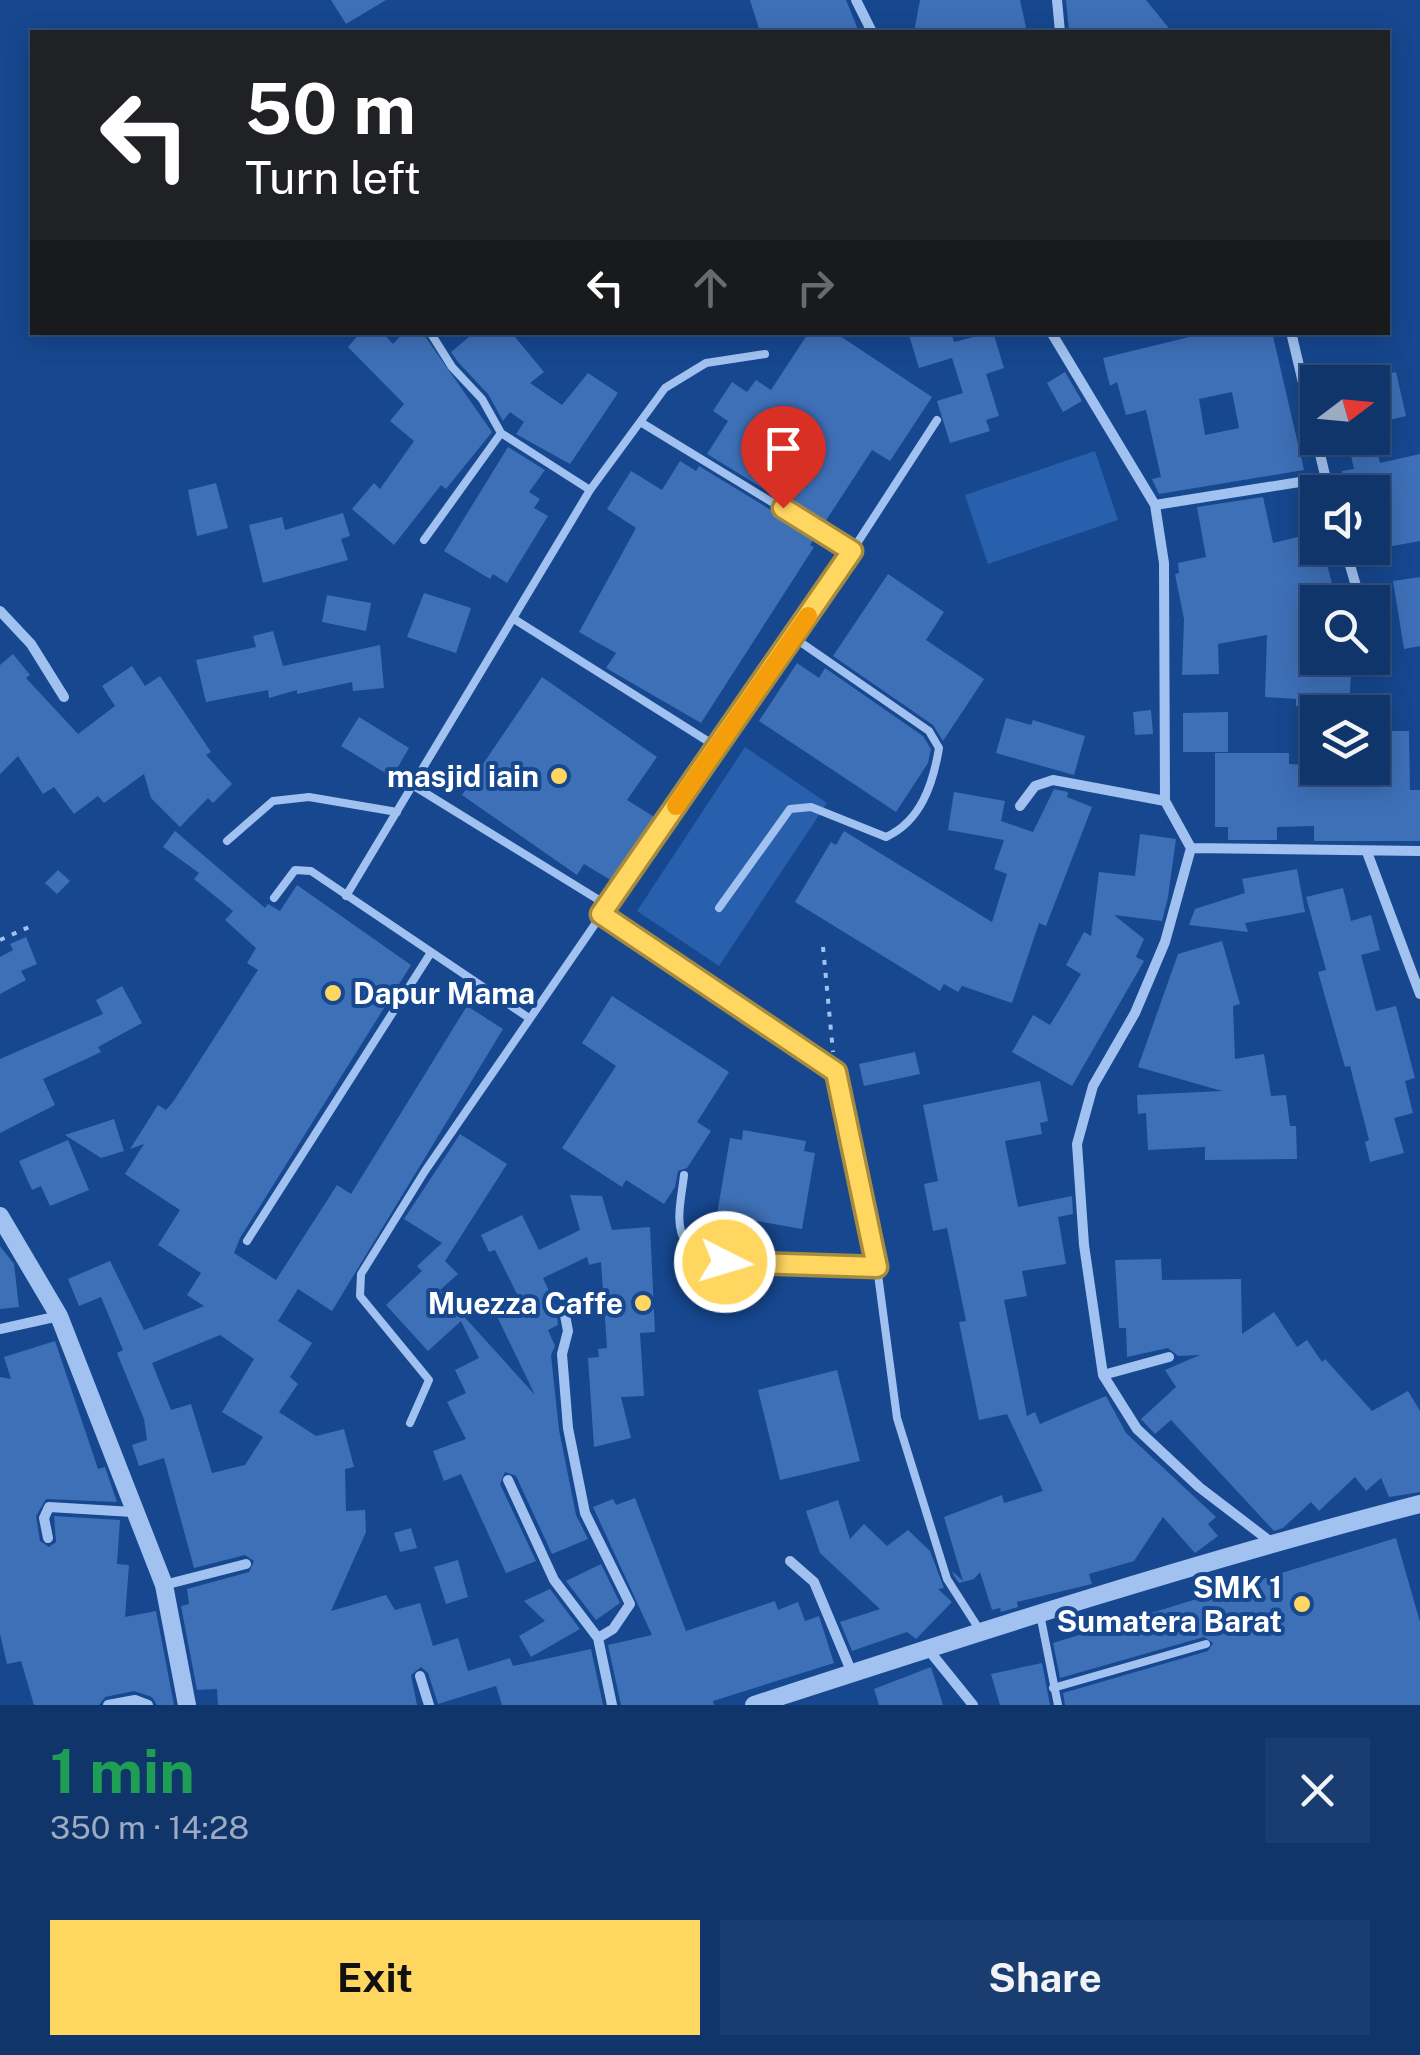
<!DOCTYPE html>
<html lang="en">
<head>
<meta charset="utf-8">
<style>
  :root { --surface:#10356b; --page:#193d71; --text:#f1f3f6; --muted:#9cabc1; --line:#30507e; --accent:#ffd660 }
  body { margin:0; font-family:"Public Sans",sans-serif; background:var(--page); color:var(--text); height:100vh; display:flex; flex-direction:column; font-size:38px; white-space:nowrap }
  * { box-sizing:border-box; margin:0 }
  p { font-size:32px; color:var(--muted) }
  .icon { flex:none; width:55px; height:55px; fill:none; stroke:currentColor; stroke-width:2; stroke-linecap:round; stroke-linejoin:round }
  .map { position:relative; height:1705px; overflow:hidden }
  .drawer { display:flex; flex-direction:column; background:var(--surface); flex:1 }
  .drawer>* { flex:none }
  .hud { position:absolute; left:30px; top:30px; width:1360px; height:305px; border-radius:0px; box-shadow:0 5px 25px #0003,0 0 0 2px var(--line); background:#202124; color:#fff; overflow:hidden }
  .needle { width:65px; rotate:74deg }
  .fabs { position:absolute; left:1300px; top:365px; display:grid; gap:20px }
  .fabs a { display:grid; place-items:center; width:90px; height:90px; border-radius:0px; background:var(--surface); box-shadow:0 5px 25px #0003,0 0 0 2px var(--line); font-size:50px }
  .pin { position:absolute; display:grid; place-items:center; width:85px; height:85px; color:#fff; margin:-102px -42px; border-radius:50% 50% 50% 0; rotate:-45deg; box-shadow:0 0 10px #0007 }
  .pin .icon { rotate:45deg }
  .me { position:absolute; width:110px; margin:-55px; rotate:95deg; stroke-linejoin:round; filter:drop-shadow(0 0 8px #0008) }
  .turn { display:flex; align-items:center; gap:35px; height:210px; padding:0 50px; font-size:45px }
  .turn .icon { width:130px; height:130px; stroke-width:2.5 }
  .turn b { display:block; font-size:70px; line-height:85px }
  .lanes { display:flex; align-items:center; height:95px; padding:0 50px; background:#0003; justify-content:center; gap:50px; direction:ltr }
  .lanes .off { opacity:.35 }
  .round { display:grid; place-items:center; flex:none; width:105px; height:105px; border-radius:0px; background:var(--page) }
  .overview { display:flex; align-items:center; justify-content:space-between; height:170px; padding:0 50px }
  h1 { font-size:60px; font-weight:700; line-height:75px; color:#1e9e55 }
  .button { display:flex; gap:20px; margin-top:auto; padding:20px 50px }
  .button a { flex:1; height:115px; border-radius:0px; background:var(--accent); color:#111; font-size:40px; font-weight:700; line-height:115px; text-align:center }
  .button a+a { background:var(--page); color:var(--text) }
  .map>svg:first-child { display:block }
  .green { fill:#2860ad }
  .building { fill:#3e70b8; fill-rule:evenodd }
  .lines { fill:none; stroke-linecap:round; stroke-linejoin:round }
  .path { stroke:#a1c2f0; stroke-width:4; stroke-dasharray:5 8; stroke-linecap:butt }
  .service { stroke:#a1c2f0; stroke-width:8 }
  .minor { stroke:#a1c2f0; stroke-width:10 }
  .tertiary { stroke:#a1c2f0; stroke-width:18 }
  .route-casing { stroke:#a68b3e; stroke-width:25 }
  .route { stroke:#ffd660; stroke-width:18 }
  .slow { stroke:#f59e0b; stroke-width:18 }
  .poi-dot { fill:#ffd660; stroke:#16478f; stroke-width:4 }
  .labels { text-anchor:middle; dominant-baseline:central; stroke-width:8; stroke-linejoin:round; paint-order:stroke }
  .poi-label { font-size:30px; font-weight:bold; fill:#fff; stroke:#16478f; text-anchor:end }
</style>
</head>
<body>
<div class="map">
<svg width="1420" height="1705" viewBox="0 0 1420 1705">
  <rect width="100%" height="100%" fill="#16478f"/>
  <!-- green -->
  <path class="green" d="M 1095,451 L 1118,520 L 988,564 L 965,495 Z
    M 745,747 L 827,803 L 719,966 L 637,911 Z"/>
  <!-- building -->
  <path class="building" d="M 331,0 L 386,0 L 346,24 Z
    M 750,0 L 846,0 L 859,32 L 760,32 Z
    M 920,0 L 1020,0 L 1027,32 L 914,32 Z
    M 1066,0 L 1146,0 L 1172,32 L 1069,32 Z
    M 361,332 L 382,332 L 393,344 L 404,332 L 422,332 L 492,432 L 446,489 L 441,485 L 394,545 L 352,509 L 374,483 L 380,489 L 414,441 L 390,421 L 404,404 L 348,347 Z
    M 475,332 L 511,332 L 544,372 L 530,383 L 562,405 L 588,373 L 618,393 L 570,464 L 516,434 L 524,422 L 510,412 L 503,421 L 488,394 L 458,362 L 451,352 Z
    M 809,332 L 834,332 L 932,397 L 890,461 L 872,450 L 823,525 L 707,454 L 728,421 L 713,411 L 732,382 L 747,392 L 756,380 L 771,390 Z
    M 908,332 L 951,332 L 954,342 L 993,332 L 1004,368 L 986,374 L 999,416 L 986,420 L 990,431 L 950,443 L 937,401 L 963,393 L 952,358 L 919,368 Z
    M 1210,332 L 1272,332 L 1304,470 L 1159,494 L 1152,479 L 1161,477 L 1146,410 L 1126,415 L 1117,382 L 1110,386 L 1103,358 ZM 1232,392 L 1239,428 L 1205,435 L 1199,399 Z
    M 1065,372 L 1082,401 L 1063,412 L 1047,383 Z
    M 1396,372 L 1406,416 L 1372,424 L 1372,377 Z
    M 1347,438 L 1374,438 L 1380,463 L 1420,454 L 1420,541 L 1387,547 L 1384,529 L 1372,530 L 1372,492 L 1347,492 L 1342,471 L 1354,469 Z
    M 508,447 L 545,470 L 529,492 L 540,499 L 534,508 L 548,516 L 507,583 L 493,574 L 490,579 L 444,551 Z
    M 680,461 L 696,471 L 699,466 L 815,537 L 810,545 L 814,547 L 701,723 L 606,668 L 616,653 L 579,632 L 636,528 L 607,509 L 631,471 L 662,490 Z
    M 216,483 L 228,528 L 197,536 L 188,490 Z
    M 1263,497 L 1273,543 L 1318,532 L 1318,548 L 1323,548 L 1333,588 L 1318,592 L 1318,658 L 1352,658 L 1349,708 L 1296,706 L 1296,699 L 1265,697 L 1267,635 L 1218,644 L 1219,674 L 1182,675 L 1184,619 L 1175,574 L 1179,573 L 1178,563 L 1206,557 L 1197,507 Z
    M 343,513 L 350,536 L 341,539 L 348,560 L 263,583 L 249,525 L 282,517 L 285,530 Z
    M 888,574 L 944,612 L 926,640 L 984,679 L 943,741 L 933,725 L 833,656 Z
    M 1420,577 L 1420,646 L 1404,649 L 1393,581 Z
    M 424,593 L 471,608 L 456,653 L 407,637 Z
    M 327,595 L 371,603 L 366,631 L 322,622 Z
    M 273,631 L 283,666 L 380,645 L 384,688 L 353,691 L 352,682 L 297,694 L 297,690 L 269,698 L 268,690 L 206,702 L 196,660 L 256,647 L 253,636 Z
    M 13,654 L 30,675 L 26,678 L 78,734 L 115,706 L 102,686 L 132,666 L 145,686 L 160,676 L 211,752 L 206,755 L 232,784 L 213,803 L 208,798 L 180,827 L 151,798 L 144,774 L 104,803 L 98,796 L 74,814 L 54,787 L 43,794 L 18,756 L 0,774 L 0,665 Z
    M 797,663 L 819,678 L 825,668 L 923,736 L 931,749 L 928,763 L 896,812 L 759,721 Z
    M 542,677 L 657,757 L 627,800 L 656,818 L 614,882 L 584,864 L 577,875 L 462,795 Z
    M 1151,710 L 1153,734 L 1135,735 L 1133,712 Z
    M 1228,712 L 1228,752 L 1183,752 L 1183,713 Z
    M 359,717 L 409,748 L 392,777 L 341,746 Z
    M 1006,718 L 1031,725 L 1033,720 L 1085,736 L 1074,775 L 996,753 Z
    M 1372,731 L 1409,731 L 1410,790 L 1420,790 L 1420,841 L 1314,841 L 1314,826 L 1277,827 L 1277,840 L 1228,840 L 1228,827 L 1215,827 L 1215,753 L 1289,753 L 1289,764 L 1372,768 Z
    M 1054,789 L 1068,792 L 1067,797 L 1092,807 L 1046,926 L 1039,923 L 1012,1003 L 962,986 L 958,992 L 944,984 L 940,991 L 795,902 L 831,842 L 836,845 L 844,831 L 992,922 L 1007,874 L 994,869 L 1004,840 L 948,830 L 954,792 L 1005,801 L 1001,821 L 1033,832 Z
    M 175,831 L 265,908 L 268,904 L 280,911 L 297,885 L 411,965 L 240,1238 L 234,1253 L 276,1280 L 337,1185 L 351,1194 L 467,1006 L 503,1029 L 332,1311 L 298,1289 L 278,1321 L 312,1343 L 290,1377 L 298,1384 L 279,1412 L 316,1436 L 344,1429 L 354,1467 L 345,1469 L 346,1511 L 365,1510 L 366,1532 L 331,1611 L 386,1595 L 395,1610 L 420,1603 L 433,1646 L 458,1638 L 468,1671 L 510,1658 L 513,1666 L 591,1649 L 603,1705 L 502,1705 L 496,1686 L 438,1704 L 428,1673 L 421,1667 L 411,1675 L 417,1705 L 218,1705 L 217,1689 L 197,1690 L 181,1606 L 189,1604 L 187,1589 L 249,1572 L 254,1561 L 245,1555 L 194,1568 L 164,1458 L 139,1466 L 132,1445 L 147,1440 L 144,1419 L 117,1353 L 123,1350 L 101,1297 L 79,1306 L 68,1279 L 110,1261 L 144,1330 L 204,1306 L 187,1295 L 201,1273 L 158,1245 L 180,1210 L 125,1174 L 144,1144 L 130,1149 L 158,1105 L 166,1110 L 173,1102 L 258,970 L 247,963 L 256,948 L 225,920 L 233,911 L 194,879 L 199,873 L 163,847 ZM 220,1335 L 254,1359 L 222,1412 L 263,1437 L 245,1465 L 212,1473 L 191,1404 L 171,1410 L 152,1363 Z
    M 1140,834 L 1176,839 L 1168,897 L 1162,921 L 1114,915 L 1144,939 L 1136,957 L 1144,961 L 1072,1086 L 1012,1052 L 1033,1015 L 1050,1025 L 1081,974 L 1066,965 L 1084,932 L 1091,936 L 1099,872 L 1135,876 Z
    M 1297,869 L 1305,912 L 1245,923 L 1248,932 L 1189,925 L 1195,909 L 1245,893 L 1242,879 Z
    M 58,870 L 70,881 L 57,894 L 45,883 Z
    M 1343,888 L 1351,921 L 1371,915 L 1380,950 L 1361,955 L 1376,1011 L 1396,1006 L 1415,1078 L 1405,1081 L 1413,1113 L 1394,1118 L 1404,1153 L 1370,1162 L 1365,1142 L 1369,1140 L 1350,1066 L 1345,1067 L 1318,972 L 1326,970 L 1306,897 Z
    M 26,937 L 37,964 L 21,971 L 26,980 L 0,994 L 0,957 L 13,950 L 10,944 Z
    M 1222,941 L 1240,1004 L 1233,1006 L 1235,1059 L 1264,1054 L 1271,1096 L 1286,1095 L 1290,1126 L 1296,1126 L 1297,1159 L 1205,1160 L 1205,1147 L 1148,1150 L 1146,1113 L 1138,1114 L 1137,1095 L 1222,1091 L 1138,1067 L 1178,954 Z
    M 122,986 L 142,1023 L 98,1047 L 101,1052 L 43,1079 L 55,1105 L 0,1133 L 0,1059 L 103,1014 L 96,1000 Z
    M 612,996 L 729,1072 L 697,1122 L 711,1131 L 687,1168 L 678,1171 L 675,1187 L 664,1204 L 626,1180 L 622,1187 L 562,1148 L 616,1066 L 582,1043 Z
    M 915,1052 L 920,1074 L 864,1086 L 859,1064 Z
    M 1040,1081 L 1048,1121 L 1040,1123 L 1042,1134 L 1005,1141 L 1018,1207 L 1072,1196 L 1073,1214 L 1058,1217 L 1066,1264 L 1022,1271 L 1027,1296 L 1004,1300 L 1027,1416 L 1035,1412 L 1040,1424 L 1106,1396 L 1126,1433 L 1216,1517 L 1208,1524 L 1218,1536 L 1195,1553 L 1163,1517 L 1134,1561 L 1089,1574 L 1092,1584 L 1017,1602 L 1018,1607 L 1001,1612 L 1000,1608 L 992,1610 L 980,1572 L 974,1579 L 959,1583 L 954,1576 L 952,1571 L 963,1581 L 944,1517 L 1002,1495 L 1004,1503 L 1043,1491 L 1007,1414 L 979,1420 L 959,1322 L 966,1321 L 947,1228 L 933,1231 L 924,1184 L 938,1181 L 923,1105 Z
    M 114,1119 L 124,1151 L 101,1158 L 65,1135 Z
    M 743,1130 L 806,1141 L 804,1151 L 815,1153 L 802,1229 L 717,1214 L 730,1138 L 742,1140 Z
    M 460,1134 L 507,1164 L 445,1261 L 458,1274 L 440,1290 L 535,1395 L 492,1306 L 517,1294 L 495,1250 L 489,1252 L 481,1235 L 522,1215 L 539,1250 L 580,1230 L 570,1195 L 602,1196 L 612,1230 L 650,1227 L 655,1332 L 640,1333 L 644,1396 L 621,1397 L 631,1438 L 594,1447 L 588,1358 L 599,1357 L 598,1349 L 607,1348 L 601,1262 L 589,1265 L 587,1257 L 543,1278 L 556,1306 L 558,1325 L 548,1330 L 555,1346 L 551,1355 L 559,1430 L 576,1515 L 588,1539 L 552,1554 L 516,1476 L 505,1472 L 500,1484 L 536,1561 L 506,1573 L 461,1474 L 444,1481 L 433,1451 L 466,1439 L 447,1402 L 466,1393 L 455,1370 L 479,1358 L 461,1321 L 428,1351 L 386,1305 L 422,1271 L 417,1266 L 442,1243 L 404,1219 Z
    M 68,1140 L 89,1190 L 50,1206 L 41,1186 L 32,1190 L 19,1161 Z
    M 0,1246 L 14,1264 L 19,1307 L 0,1309 Z
    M 1161,1259 L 1162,1280 L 1241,1279 L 1242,1334 L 1274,1312 L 1297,1347 L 1307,1340 L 1322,1362 L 1325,1359 L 1372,1411 L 1408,1391 L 1420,1411 L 1420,1492 L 1389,1497 L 1381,1478 L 1366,1491 L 1355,1477 L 1319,1511 L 1311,1502 L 1283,1528 L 1274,1531 L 1171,1420 L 1155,1434 L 1141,1419 L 1176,1387 L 1165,1370 L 1200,1355 L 1178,1356 L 1168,1348 L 1127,1357 L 1126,1328 L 1119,1328 L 1115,1260 Z
    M 55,1341 L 98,1469 L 105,1467 L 117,1502 L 46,1499 L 36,1516 L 40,1541 L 49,1547 L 56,1542 L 54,1516 L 120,1520 L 117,1564 L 129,1565 L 125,1617 L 156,1611 L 174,1705 L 157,1705 L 152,1697 L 134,1691 L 105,1697 L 99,1705 L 34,1705 L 21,1661 L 7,1664 L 0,1634 L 0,1377 L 11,1379 L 4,1357 Z
    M 837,1370 L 860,1461 L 780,1480 L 758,1390 Z
    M 635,1498 L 686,1631 L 775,1601 L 778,1610 L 798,1602 L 805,1621 L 819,1616 L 834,1663 L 713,1701 L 714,1705 L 621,1705 L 608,1645 L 652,1635 L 593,1507 L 613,1499 L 616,1505 Z
    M 838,1500 L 850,1539 L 864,1524 L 887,1546 L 908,1530 L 930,1551 L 944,1588 L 938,1589 L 952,1602 L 916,1639 L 907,1632 L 852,1651 L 840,1622 L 880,1609 L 820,1553 L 806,1511 Z
    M 411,1528 L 417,1548 L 400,1552 L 394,1533 Z
    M 1396,1538 L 1420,1622 L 1420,1705 L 1065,1705 L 1063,1693 L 1208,1651 L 1213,1643 L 1204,1637 L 1060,1678 L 1053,1643 Z
    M 458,1560 L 468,1597 L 446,1604 L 434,1567 Z
    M 601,1564 L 620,1603 L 596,1620 L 566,1581 Z
    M 550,1589 L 580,1629 L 531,1657 L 519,1636 L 545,1621 L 524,1601 Z
    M 1042,1663 L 1050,1705 L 1000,1705 L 991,1674 Z
    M 931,1667 L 943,1705 L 879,1705 L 874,1689 Z"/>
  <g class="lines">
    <!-- path -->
    <path class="path" d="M 0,940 L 29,927
      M 823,947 L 833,1052"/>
    <!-- service -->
    <path class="service" d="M 430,332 L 452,367 L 482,399 L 501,433 L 590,490
      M 642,423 L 852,551
      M 424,540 L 501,433
      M 514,619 L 717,747
      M 414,786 L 607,905
      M 227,841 L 273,801 L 309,797 L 397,812
      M 346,896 L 590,490 L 665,388 L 706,363 L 765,354
      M 274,898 L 295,870 L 311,871 L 529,1018
      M 719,908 L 790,809 L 811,807 L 886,837 C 921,821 933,784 939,748 L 929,731 L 793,637
      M 601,914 L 836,1072 L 877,1267 L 897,1418 L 947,1579 L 979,1629
      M 684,1175 C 682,1196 673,1226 687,1244 C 716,1278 833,1266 877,1267
      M 247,1241 L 430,954
      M 410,1423 L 429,1380 L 360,1296 L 361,1274 L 425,1171 L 852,551 L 937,420
      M 1040,1614 L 1058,1705
      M 1053,1688 L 1206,1644"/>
    <!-- minor -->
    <path class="minor" d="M 856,0 L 872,32
      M 1057,0 L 1060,32
      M 1051,332 L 1155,505 L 1164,563 L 1165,801 L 1191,848 L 1165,942 L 1135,1013 L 1093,1086 L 1077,1144 L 1084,1245 L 1103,1375 L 1137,1429 L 1199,1487 L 1271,1542
      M 1291,332 L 1329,492
      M 1155,505 L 1325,478
      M 1345,548 L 1356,586
      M 0,611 L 31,644 L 64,697
      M 1020,806 L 1035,786 L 1053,780 L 1165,801
      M 1191,848 L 1420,851
      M 1367,852 L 1420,994
      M 564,1310 L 568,1331 L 562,1354 L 568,1428 L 585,1513 L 630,1604 L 613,1629 L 598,1638 L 612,1705
      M 0,1329 L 59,1316
      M 1103,1375 L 1169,1357
      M 508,1480 L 554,1580 L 598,1638
      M 48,1538 L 44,1518 L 49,1507 L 133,1512
      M 790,1561 L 814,1582 L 852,1673
      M 164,1585 L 246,1564
      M 927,1648 L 973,1705
      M 420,1676 L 429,1705
      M 108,1705 L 135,1700 L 148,1705"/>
    <!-- tertiary -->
    <path class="tertiary" d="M 0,1216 L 59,1316 L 164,1585 L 187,1705
      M 754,1705 C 975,1633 1195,1562 1420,1504"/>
  </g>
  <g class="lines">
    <!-- route casing -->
    <g class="route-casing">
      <path id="route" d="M 725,1262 L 877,1267 L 836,1072 L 601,914 L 852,551 L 783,508"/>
    </g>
    <!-- route -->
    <use href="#route" class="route"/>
    <!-- slow -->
    <path class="slow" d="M 676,806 L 808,616"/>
  </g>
  <!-- markers -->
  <g class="poi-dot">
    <circle cx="559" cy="776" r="10"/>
    <circle cx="333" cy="993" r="10"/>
    <circle cx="643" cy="1303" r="10"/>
    <circle cx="1302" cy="1604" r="10"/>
  </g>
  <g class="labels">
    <!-- poi labels -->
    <g class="poi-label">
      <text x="539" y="776">masjid iain</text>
      <text x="353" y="993" text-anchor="start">Dapur Mama</text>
      <text x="623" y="1303">Muezza Caffe</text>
      <text x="1282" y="1587">SMK 1<tspan x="1282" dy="34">Sumatera Barat</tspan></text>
    </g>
  </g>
</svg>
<div class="fabs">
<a><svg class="needle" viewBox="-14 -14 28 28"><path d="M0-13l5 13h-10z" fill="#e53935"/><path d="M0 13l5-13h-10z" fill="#9cabc1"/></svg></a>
<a><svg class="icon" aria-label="sound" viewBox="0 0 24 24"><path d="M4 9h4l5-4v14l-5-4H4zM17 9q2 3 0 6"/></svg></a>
<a><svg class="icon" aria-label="search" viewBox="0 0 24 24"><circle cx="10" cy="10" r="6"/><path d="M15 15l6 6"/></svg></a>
<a><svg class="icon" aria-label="layers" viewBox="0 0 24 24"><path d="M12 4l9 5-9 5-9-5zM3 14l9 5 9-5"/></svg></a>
</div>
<div class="pin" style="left:783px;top:508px;background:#d93025"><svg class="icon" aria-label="arrive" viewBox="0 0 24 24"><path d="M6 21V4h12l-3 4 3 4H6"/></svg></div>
<svg class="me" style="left:725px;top:1262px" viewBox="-20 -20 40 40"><circle r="17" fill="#ffd660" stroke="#fff" stroke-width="3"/><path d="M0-11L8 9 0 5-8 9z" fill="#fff"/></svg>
<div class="hud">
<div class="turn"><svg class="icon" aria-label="left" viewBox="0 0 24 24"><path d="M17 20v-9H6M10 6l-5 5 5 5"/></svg><div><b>50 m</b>Turn left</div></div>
<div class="lanes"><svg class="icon" aria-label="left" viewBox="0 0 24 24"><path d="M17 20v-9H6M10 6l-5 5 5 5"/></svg><svg class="icon off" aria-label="ahead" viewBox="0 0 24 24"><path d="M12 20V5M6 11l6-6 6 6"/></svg><svg class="icon off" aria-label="right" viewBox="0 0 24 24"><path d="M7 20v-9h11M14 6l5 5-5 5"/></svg></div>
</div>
</div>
<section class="drawer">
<div class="overview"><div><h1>1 min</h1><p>350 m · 14:28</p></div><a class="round"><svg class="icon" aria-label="close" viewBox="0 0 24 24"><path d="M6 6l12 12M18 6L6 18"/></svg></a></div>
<div class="button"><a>Exit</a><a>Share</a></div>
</section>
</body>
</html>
